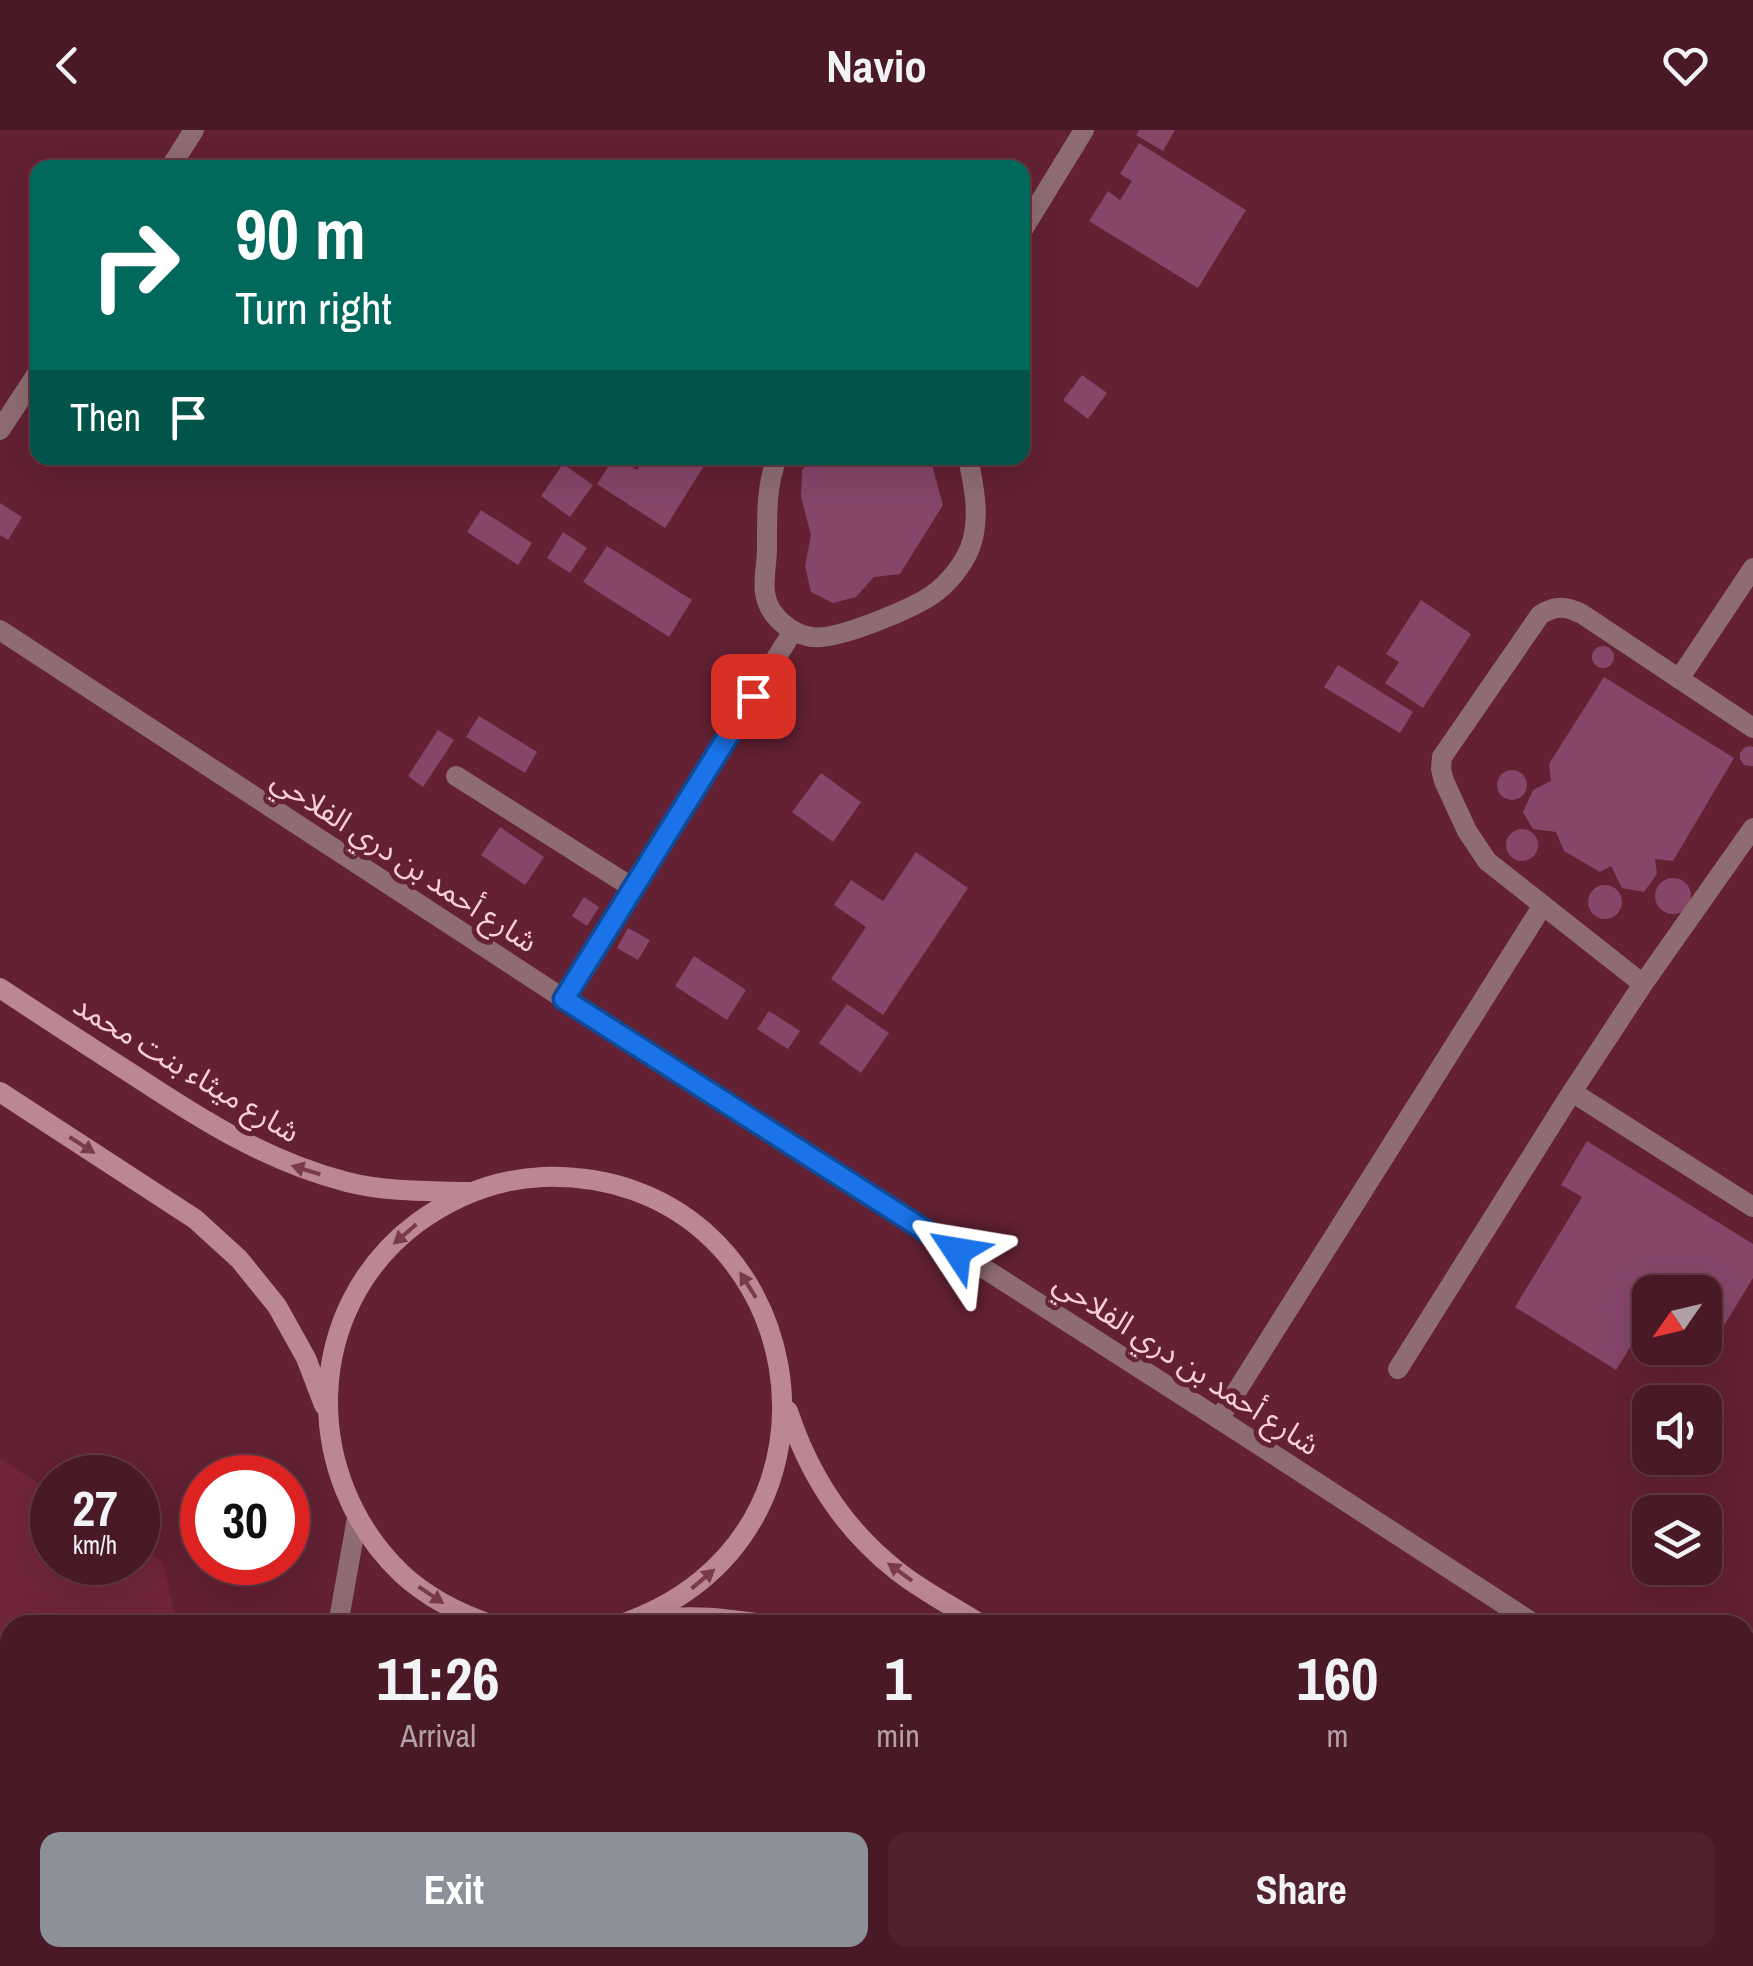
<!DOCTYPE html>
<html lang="en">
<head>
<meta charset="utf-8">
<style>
  :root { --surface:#4a1926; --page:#51222e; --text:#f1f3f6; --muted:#b2a0a7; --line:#613843; --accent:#8c9099 }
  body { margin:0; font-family:"Archivo Narrow","Noto Sans Arabic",sans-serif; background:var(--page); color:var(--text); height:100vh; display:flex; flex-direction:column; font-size:38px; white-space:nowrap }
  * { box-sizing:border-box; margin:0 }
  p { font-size:32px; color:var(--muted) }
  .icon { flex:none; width:55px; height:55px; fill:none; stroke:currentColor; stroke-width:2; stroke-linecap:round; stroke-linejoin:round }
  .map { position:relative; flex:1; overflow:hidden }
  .side { position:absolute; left:0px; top:1485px; width:1755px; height:352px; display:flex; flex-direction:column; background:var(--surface); border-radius:30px 30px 0 0; box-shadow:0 10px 40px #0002,0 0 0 2px var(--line) }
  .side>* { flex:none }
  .top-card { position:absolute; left:30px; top:30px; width:1000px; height:305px; border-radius:20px; box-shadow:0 10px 40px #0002,0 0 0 2px var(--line); background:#00695c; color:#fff; overflow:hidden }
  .needle { width:65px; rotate:236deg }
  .buttons { position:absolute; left:1632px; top:1145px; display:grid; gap:20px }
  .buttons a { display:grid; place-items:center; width:90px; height:90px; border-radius:20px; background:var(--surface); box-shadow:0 10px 40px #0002,0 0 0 2px var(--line); font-size:50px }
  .speed { position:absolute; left:30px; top:1325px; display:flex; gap:20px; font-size:50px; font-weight:700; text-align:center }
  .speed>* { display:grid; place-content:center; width:130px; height:130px; border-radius:50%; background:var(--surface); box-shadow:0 10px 40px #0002,0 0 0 2px var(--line); line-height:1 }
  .speed small { font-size:25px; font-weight:400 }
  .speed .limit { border:15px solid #d22; background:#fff; color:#111 }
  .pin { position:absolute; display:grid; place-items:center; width:85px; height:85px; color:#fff; margin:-42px; border-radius:20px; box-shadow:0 5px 15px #0006 }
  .me { position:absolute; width:110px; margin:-55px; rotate:303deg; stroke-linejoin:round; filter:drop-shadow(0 0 8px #0008) }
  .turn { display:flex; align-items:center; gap:35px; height:210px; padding:0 40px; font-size:45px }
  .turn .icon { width:130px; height:130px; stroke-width:2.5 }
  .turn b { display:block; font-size:70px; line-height:85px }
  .then { display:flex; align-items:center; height:95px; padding:0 40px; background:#0003; gap:20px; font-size:38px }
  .eta { display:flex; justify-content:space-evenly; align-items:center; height:170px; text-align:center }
  .eta b { font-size:60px; font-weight:700; line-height:70px }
  .cta { display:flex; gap:20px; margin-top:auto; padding:20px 40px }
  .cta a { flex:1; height:115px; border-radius:20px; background:var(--accent); color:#fff; font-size:40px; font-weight:700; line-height:115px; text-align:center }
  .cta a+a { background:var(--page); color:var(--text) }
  header { display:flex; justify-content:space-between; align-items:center; height:130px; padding:0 40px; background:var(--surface); font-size:45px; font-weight:700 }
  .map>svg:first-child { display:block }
  .built { fill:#71263c }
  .green { fill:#724815 }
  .building { fill:#85466a }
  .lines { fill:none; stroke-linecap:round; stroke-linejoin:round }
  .lane { stroke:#8e6c72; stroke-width:20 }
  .street { stroke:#8e6c72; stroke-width:20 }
  .secondary { stroke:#bb8791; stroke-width:20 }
  .oneway { fill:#793a4a }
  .route-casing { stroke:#114b97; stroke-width:25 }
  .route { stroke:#1a73e8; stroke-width:18 }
  .labels { text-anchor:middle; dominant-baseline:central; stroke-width:10; stroke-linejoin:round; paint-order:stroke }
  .street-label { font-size:30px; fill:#fad0d7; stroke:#632133 }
</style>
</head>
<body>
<header><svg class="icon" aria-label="back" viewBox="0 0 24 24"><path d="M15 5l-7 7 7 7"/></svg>Navio<svg class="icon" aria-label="heart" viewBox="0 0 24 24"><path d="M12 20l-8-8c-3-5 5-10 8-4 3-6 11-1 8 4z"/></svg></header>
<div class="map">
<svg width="1753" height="1836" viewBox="0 0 1753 1836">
  <rect width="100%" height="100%" fill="#632133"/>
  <!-- built -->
  <path class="built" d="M 0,1329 L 52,1362 L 52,1432 L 138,1432 L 138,1416 L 163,1432 L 177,1495 L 10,1495 L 10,1828 L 745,1828 L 758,1836 L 0,1836 Z"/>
  <!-- green -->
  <path class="green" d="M 392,1828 L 745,1828 L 750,1831 L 747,1836 L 387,1836 Z"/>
  <!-- building -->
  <path class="building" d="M 1139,0 L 1175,0 L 1163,21 L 1136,5 Z
    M 1139,13 L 1246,80 L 1198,158 L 1089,91 L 1108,61 L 1120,70 L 1132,51 L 1120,44 Z
    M 1082,245 L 1107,263 L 1088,289 L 1063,270 Z
    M 614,328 L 618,328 L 637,340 L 645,328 L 709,328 L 665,398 L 597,354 Z
    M 816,328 L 930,328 L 943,375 L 900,444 L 874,447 L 856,467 L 833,473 L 811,462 L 805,436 L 811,405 L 801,367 L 802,340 Z
    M 563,334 L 593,355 L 570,387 L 541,366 Z
    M 0,373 L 22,387 L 8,410 L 0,405 Z
    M 481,380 L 532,413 L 518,435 L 467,402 Z
    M 563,402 L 587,418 L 570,443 L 547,428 Z
    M 607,416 L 692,470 L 669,507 L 583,452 Z
    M 1421,470 L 1471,504 L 1423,578 L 1385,553 L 1399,532 L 1386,524 Z
    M1592 527a11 11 0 1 1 22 0a11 11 0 1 1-22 0Z
    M 1338,535 L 1413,582 L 1400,603 L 1324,557 Z
    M 1604,547 L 1734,628 L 1673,731 L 1655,729 L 1657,744 L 1644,762 L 1622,758 L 1611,736 L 1600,742 L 1564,721 L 1556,702 L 1533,699 L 1523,682 L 1533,660 L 1551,651 L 1549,634 Z
    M 479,586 L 537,622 L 525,643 L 466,607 Z
    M 438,600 L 454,610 L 423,657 L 408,646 Z
    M 1750,616 L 1753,617 L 1753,636 L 1751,636 L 1744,635 L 1740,629 L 1740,623 L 1744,618 Z
    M1497 655a15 15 0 1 1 30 0a15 15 0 1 1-30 0Z
    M 821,643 L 861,672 L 833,712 L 792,682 Z
    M 500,697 L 544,727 L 525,755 L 481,725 Z
    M1506 715a16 16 0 1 1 32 0a16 16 0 1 1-32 0Z
    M 916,722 L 968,758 L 883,885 L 831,849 L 866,797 L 834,775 L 851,750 L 883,771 Z
    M1655 766a18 18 0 1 1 36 0a18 18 0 1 1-36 0Z
    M1588 772a17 17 0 1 1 34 0a17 17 0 1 1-34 0Z
    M 584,767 L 599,777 L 587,796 L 572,786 Z
    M 628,798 L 650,810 L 638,830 L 617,818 Z
    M 694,826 L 746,860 L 727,890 L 675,856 Z
    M 847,874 L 889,903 L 861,943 L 819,913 Z
    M 769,881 L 800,901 L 788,919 L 757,899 Z
    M 1587,1011 L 1753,1114 L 1753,1148 L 1720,1202 L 1705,1193 L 1705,1162 L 1650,1162 L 1650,1186 L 1616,1240 L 1515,1177 L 1582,1067 L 1561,1055 Z
    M 0,1627 L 10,1633 L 10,1705 L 0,1699 Z
    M 0,1764 L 10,1771 L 10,1787 L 0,1803 Z"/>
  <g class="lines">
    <!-- lane -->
    <path class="lane" d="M 170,38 L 194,0
      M 1022,101 L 1084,0
      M 0,300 L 38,242
      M 777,328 C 766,356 767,387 767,418 C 767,441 758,464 774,484 C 782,495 797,505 812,507 C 836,511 911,479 932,465 C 948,454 963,435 970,418 C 981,388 974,357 968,328
      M 1679,549 L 1753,438
      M 456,646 L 633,758
      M 1643,854 L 1487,731 L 1467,701 L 1444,651 L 1441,639 L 1442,627 L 1540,485 C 1555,475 1566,476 1582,484 L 1753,598
      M 564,869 L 793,501
      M 1572,962 L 1753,1077
      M 1398,1239 L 1572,962 L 1643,854 L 1753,698
      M 1219,1289 L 1543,775
      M 338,1495 L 357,1388
      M 0,1587 L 10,1594
      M 25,1836 L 31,1828
      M 156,1836 L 162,1828"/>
    <!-- street -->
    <path class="street" d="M 0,500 L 564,869 L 1219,1289 L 1536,1495
      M 1745,1631 L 1753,1637"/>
    <!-- secondary -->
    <path class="secondary" d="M 0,858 C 45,888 90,917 135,946 C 202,990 268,1032 347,1052 C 386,1062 429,1061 469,1062
      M 0,962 L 195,1089 L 239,1129 L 277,1176 L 306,1228 L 324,1275
      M 788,1281 C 809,1345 843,1398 896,1440 C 922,1461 954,1477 982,1495
      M 648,1491 C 689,1483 729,1489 770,1495
      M 493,1495 C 460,1484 428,1468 402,1444 C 300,1347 302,1179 417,1093 C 454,1066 497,1049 543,1047 C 810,1039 879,1409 618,1495
      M 1331,1828 L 1344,1836
      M 1495,1828 L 1508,1836"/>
  </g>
  <!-- one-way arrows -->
  <defs><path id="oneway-solid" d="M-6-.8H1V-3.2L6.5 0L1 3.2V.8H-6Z" transform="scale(2.5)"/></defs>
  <g class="oneway">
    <use href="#oneway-solid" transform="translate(82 1015) rotate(33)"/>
    <use href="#oneway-solid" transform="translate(306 1040) rotate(-163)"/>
    <use href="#oneway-solid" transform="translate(405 1104) rotate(139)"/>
    <use href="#oneway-solid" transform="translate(748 1155) rotate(-122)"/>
    <use href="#oneway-solid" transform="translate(900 1442) rotate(-144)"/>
    <use href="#oneway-solid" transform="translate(703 1449) rotate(-40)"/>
    <use href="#oneway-solid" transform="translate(431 1465) rotate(34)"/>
  </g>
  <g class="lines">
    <!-- route casing -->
    <g class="route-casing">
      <path id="route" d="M 753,566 L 564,869 L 957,1121"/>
    </g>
    <!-- route -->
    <use href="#route" class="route"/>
  </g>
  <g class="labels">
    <!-- street labels -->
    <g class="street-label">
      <text transform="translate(405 730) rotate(33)">شارع أحمد بن دري الفلاحي</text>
      <text transform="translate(187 938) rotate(31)">شارع ميثاء بنت محمد</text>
      <text transform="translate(1187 1233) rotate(33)">شارع أحمد بن دري الفلاحي</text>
    </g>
  </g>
</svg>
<div class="buttons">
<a><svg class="needle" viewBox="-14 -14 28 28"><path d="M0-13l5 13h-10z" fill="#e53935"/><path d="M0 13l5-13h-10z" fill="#b2a0a7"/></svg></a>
<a><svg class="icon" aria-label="sound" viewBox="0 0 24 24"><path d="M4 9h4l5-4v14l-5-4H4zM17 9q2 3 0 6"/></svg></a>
<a><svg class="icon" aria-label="layers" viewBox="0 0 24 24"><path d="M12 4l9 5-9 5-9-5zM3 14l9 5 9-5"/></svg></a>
</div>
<div class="speed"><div>27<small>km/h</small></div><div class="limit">30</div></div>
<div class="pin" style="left:753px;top:566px;background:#d93025"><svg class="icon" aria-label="arrive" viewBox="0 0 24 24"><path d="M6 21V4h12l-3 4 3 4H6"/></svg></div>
<svg class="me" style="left:957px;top:1121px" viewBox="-20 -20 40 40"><path d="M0-17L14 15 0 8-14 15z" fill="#1a73e8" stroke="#fff" stroke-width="4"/></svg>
<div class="top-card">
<div class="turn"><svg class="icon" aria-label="right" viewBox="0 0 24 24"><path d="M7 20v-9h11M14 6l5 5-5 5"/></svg><div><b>90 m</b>Turn right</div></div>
<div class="then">Then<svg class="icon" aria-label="arrive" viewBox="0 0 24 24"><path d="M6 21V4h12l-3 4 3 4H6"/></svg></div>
</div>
<section class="side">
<div class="eta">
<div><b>11:26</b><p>Arrival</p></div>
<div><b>1</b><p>min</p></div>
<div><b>160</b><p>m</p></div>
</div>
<div class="cta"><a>Exit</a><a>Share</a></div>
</section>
</div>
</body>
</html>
